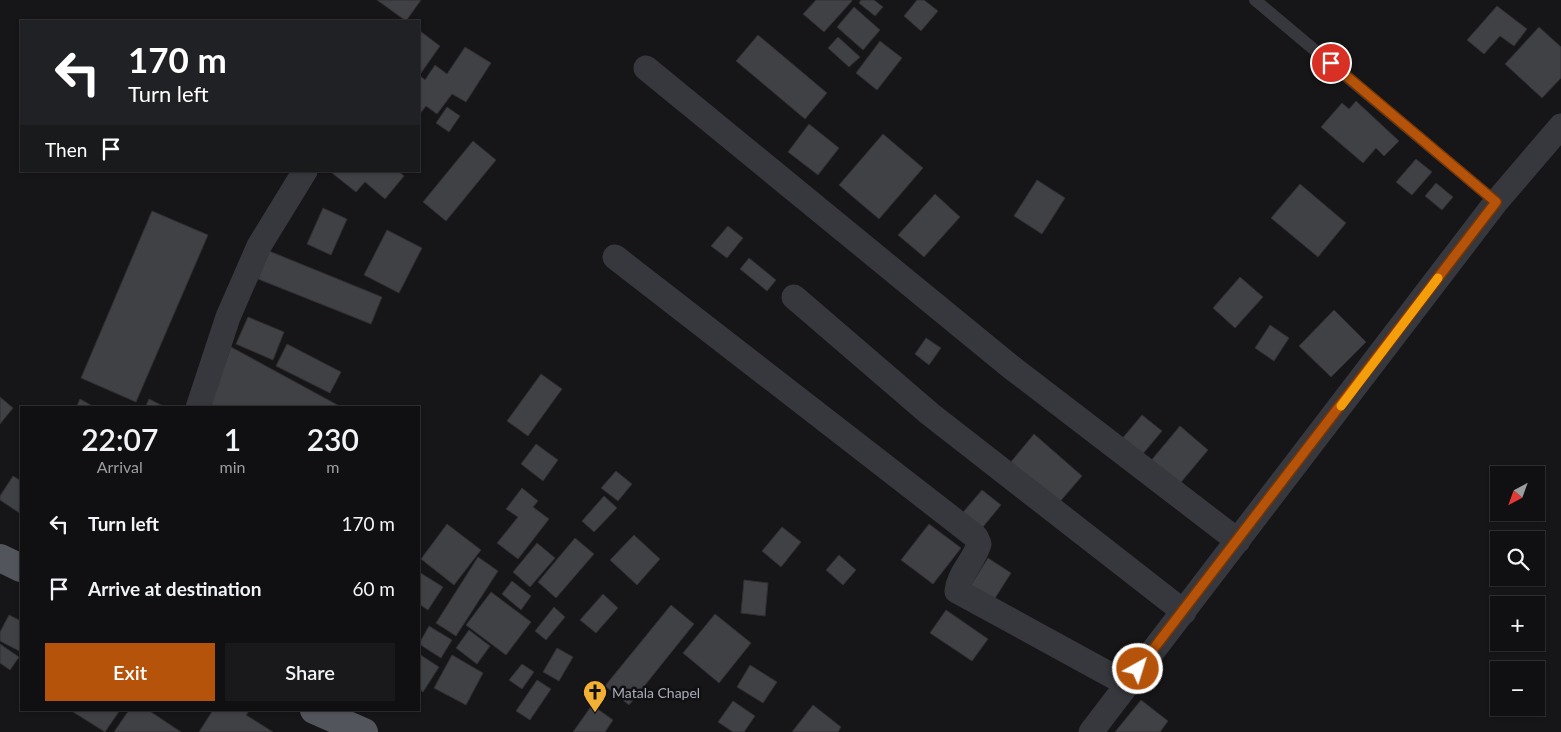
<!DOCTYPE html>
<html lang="en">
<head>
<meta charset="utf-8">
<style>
  :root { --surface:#101012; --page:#19191b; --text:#f1f3f6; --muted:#9c9d9f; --line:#303032; --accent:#b45309 }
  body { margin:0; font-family:Lato,sans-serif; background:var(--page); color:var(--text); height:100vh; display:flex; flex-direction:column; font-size:19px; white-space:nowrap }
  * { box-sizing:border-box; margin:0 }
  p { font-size:16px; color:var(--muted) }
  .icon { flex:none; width:28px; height:28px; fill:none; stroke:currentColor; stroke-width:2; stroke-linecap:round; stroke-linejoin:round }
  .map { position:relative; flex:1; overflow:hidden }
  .sheet { position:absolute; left:20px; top:406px; width:400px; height:305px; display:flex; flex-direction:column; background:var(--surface); border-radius:0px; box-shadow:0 1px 4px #0004,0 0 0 1px var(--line) }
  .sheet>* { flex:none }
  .guide { position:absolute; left:20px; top:20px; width:400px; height:152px; border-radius:0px; box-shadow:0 1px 4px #0004,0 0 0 1px var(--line); background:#202124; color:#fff; overflow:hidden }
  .needle { width:32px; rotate:221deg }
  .tools { position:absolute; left:1490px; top:466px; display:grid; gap:10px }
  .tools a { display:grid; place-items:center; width:55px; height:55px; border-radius:0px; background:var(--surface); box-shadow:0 1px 4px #0004,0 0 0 1px var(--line); font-size:25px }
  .pin { position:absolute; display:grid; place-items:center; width:42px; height:42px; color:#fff; margin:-21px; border:2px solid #fff; border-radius:50%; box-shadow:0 1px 5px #0007 }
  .me { position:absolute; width:55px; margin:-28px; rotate:39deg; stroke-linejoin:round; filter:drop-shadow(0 0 4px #0008) }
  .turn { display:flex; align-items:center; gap:18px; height:105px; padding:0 25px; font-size:22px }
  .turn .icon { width:65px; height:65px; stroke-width:2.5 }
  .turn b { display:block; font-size:35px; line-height:42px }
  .then { display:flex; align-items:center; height:48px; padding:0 25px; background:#0003; gap:10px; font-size:19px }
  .eta { display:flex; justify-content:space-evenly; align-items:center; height:85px; text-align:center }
  .eta b { font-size:30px; font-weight:600; line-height:35px }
  .primary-button { display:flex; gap:10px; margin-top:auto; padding:10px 25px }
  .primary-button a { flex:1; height:58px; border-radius:0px; background:var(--accent); color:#fff; font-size:20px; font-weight:600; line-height:58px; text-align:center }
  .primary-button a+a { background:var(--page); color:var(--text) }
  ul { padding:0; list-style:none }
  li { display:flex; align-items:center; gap:15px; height:65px; padding:0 25px }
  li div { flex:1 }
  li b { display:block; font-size:19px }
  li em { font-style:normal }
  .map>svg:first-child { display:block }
  .building { fill:#404145; stroke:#303034 }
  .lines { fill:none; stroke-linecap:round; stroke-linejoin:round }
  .lane { stroke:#37383d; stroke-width:12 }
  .street { stroke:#37383d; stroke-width:25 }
  .primary { stroke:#53555c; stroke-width:28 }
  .route-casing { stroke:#753606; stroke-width:12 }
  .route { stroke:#b45309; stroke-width:9 }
  .slow { stroke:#f59e0b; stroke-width:9 }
  .labels { text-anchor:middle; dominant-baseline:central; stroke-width:5; stroke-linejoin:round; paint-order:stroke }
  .poi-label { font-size:14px; fill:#a8adb8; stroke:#111113; text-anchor:start }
</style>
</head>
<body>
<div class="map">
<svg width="1561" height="732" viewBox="0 0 1561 732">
  <rect width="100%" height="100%" fill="#161618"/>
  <!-- building -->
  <path class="building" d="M 377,0 L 421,0 L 406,21 Z
    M 816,0 L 851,0 L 852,1 L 824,32 L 803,14 Z
    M 861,0 L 874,0 L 883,7 L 875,16 L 859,3 Z
    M 917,0 L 924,0 L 938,11 L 921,31 L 904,16 Z
    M 1497,6 L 1527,29 L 1514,46 L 1500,36 L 1484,54 L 1467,40 Z
    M 854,7 L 880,30 L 863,50 L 837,27 Z
    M 1539,27 L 1561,47 L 1561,78 L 1542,98 L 1505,64 Z
    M 420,31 L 440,46 L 421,73 L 419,71 Z
    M 758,35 L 827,93 L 805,119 L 736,61 Z
    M 838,37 L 860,57 L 849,67 L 828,48 Z
    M 880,41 L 902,58 L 877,90 L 856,73 Z
    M 465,47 L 491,63 L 466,102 L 452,94 L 437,114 L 426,106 L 419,115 L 419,75 L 425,80 L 435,65 L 447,74 Z
    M 1356,101 L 1399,141 L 1384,156 L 1376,148 L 1363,163 L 1321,127 L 1342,103 L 1349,109 Z
    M 447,107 L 460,116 L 449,132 L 436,123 Z
    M 809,124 L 839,148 L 818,175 L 788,152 Z
    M 883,134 L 923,168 L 879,219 L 839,185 Z
    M 473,141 L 496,160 L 446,221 L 423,202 Z
    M 1416,159 L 1432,172 L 1412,195 L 1396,182 Z
    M 334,171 L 398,171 L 404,176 L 385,199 L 365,182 L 356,192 L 332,173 Z
    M 1037,180 L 1065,198 L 1042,234 L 1014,216 Z
    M 1436,183 L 1453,197 L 1442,210 L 1425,196 Z
    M 1300,184 L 1346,223 L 1318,257 L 1271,218 Z
    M 935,194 L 960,217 L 924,257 L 898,235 Z
    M 323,208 L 347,219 L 331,255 L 307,244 Z
    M 152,211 L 208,235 L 136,402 L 81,378 Z
    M 728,226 L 743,238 L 727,258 L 711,246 Z
    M 387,230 L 422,248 L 399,293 L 364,275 Z
    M 269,251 L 382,297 L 371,324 L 258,279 Z
    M 749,258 L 776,280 L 767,291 L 740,269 Z
    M 1240,277 L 1263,297 L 1235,328 L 1213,308 Z
    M 1334,310 L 1366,342 L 1331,377 L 1299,346 Z
    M 248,317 L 284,332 L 273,360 L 236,344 Z
    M 1270,325 L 1289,338 L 1274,361 L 1255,348 Z
    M 926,338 L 941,348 L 929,365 L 915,354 Z
    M 287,344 L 341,372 L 330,393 L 276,366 Z
    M 231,347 L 343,408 L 209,408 Z
    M 541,374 L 562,389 L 528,436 L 507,421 Z
    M 0,397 L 13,408 L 0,424 Z
    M 80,399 L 96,408 L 76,408 Z
    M 149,399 L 167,408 L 145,408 Z
    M 1142,415 L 1162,431 L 1141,456 L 1121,440 Z
    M 1180,426 L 1208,450 L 1177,487 L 1149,463 Z
    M 1034,434 L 1082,476 L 1057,505 L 1010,463 Z
    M 536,444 L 558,460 L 543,481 L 521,464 Z
    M 616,471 L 632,484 L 618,501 L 601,488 Z
    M 13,476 L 21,481 L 21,514 L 0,500 L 0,496 Z
    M 522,488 L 538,501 L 533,507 L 549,519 L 518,559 L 497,543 L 518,517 L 506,509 Z
    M 982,490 L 1001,505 L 978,533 L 959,517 Z
    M 604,496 L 617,508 L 594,532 L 582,521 Z
    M 447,524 L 481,550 L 454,585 L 421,559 Z
    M 929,524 L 961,548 L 933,584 L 901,560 Z
    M 782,527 L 801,542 L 781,567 L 762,551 Z
    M 634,535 L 660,559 L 637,585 L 610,560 Z
    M 575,538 L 594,554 L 556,598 L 538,582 Z
    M 537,543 L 555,558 L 530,587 L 513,572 Z
    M 839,555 L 856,570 L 843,585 L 826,570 Z
    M 478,557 L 498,571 L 456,636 L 436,623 Z
    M 988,558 L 1011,573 L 992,603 L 969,588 Z
    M 419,572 L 443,587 L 428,610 L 419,604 Z
    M 744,580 L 768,583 L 765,616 L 741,613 Z
    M 512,581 L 531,596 L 521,610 L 502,594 Z
    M 491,592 L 531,622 L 506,655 L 466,625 Z
    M 603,594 L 618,608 L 596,633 L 580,620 Z
    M 671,605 L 694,624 L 629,705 L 605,686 Z
    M 554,607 L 565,617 L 546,640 L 535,631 Z
    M 946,610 L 988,639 L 972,661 L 930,633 Z
    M 715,614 L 751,643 L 719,683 L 683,653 Z
    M 9,615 L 21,621 L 21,652 L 0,641 L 0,632 Z
    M 429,626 L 452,640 L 441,658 L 419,644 Z
    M 469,630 L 490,646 L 477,664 L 456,648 Z
    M 0,644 L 19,657 L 10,670 L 0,663 Z
    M 557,648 L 573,657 L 559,681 L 543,672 Z
    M 419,654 L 439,667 L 423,692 L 419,689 Z
    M 452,655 L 483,673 L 466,705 L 434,688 Z
    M 522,664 L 534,672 L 522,689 L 509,680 Z
    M 750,665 L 777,682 L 763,703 L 737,687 Z
    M 537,680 L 551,689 L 530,720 L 516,711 Z
    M 1141,700 L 1168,721 L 1160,732 L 1115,732 Z
    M 733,701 L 755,716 L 744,732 L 733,732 L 718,722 Z
    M 592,705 L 613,720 L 605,732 L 573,732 Z
    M 813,705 L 841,727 L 838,732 L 792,732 Z
    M 70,710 L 120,710 L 105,732 Z
    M 129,710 L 148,710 L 181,732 L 114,732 Z
    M 213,710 L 250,710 L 246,715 L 273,732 L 199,732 Z"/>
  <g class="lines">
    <!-- lane -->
    <path class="lane" d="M 1255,0 L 1496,202"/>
    <!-- street -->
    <path class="street" d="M 646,68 L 1011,367 L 1238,541
      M 615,257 L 976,537 L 979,544 C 974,561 959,573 957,591 L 1127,684
      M 794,297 L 930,414 L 1184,612
      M 198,408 L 228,317 L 259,246 L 305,171
      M 1091,732 L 1496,202 L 1561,126"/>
    <!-- primary -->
    <path class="primary" d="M 0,558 L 21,568
      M 314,710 L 364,732"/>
  </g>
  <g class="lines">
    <!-- route casing -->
    <g class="route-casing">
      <path id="route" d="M 1138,669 L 1496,202 L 1331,63"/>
    </g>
    <!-- route -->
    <use href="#route" class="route"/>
    <!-- slow -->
    <path class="slow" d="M 1341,406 L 1438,278"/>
  </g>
  <!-- icons -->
  <defs>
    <g id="church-pin" transform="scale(1.25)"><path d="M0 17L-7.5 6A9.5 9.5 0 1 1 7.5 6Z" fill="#f2b134" stroke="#111113"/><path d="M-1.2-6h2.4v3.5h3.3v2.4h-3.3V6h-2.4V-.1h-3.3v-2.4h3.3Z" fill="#111"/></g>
  </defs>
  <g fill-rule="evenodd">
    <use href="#church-pin" x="595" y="692"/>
  </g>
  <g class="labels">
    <!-- poi labels -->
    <g class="poi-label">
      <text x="612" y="692">Matala Chapel</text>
    </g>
  </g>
</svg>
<div class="tools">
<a><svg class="needle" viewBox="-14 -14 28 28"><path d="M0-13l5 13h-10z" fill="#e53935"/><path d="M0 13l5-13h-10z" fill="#9c9d9f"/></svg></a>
<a><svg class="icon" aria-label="search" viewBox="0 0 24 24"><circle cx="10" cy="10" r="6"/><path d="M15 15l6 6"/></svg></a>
<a>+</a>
<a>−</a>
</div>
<div class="pin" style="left:1331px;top:63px;background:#d93025"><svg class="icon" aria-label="arrive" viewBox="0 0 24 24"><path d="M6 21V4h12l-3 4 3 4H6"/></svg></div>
<svg class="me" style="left:1138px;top:669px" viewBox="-20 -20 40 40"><circle r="17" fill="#b45309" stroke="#fff" stroke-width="3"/><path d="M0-11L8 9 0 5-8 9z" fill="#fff"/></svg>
<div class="guide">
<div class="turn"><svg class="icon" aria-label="left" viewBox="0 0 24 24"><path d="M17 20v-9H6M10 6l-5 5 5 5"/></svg><div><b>170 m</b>Turn left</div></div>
<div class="then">Then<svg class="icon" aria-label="arrive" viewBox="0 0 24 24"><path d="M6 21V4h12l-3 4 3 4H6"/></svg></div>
</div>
<section class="sheet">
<div class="eta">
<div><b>22:07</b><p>Arrival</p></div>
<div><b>1</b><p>min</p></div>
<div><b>230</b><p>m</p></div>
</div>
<ul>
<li><svg class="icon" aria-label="left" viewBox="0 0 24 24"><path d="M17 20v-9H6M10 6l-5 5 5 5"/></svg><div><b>Turn left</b></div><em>170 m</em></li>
<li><svg class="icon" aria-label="arrive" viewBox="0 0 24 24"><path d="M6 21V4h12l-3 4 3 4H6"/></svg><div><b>Arrive at destination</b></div><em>60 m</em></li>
</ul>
<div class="primary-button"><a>Exit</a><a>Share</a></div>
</section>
</div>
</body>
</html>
